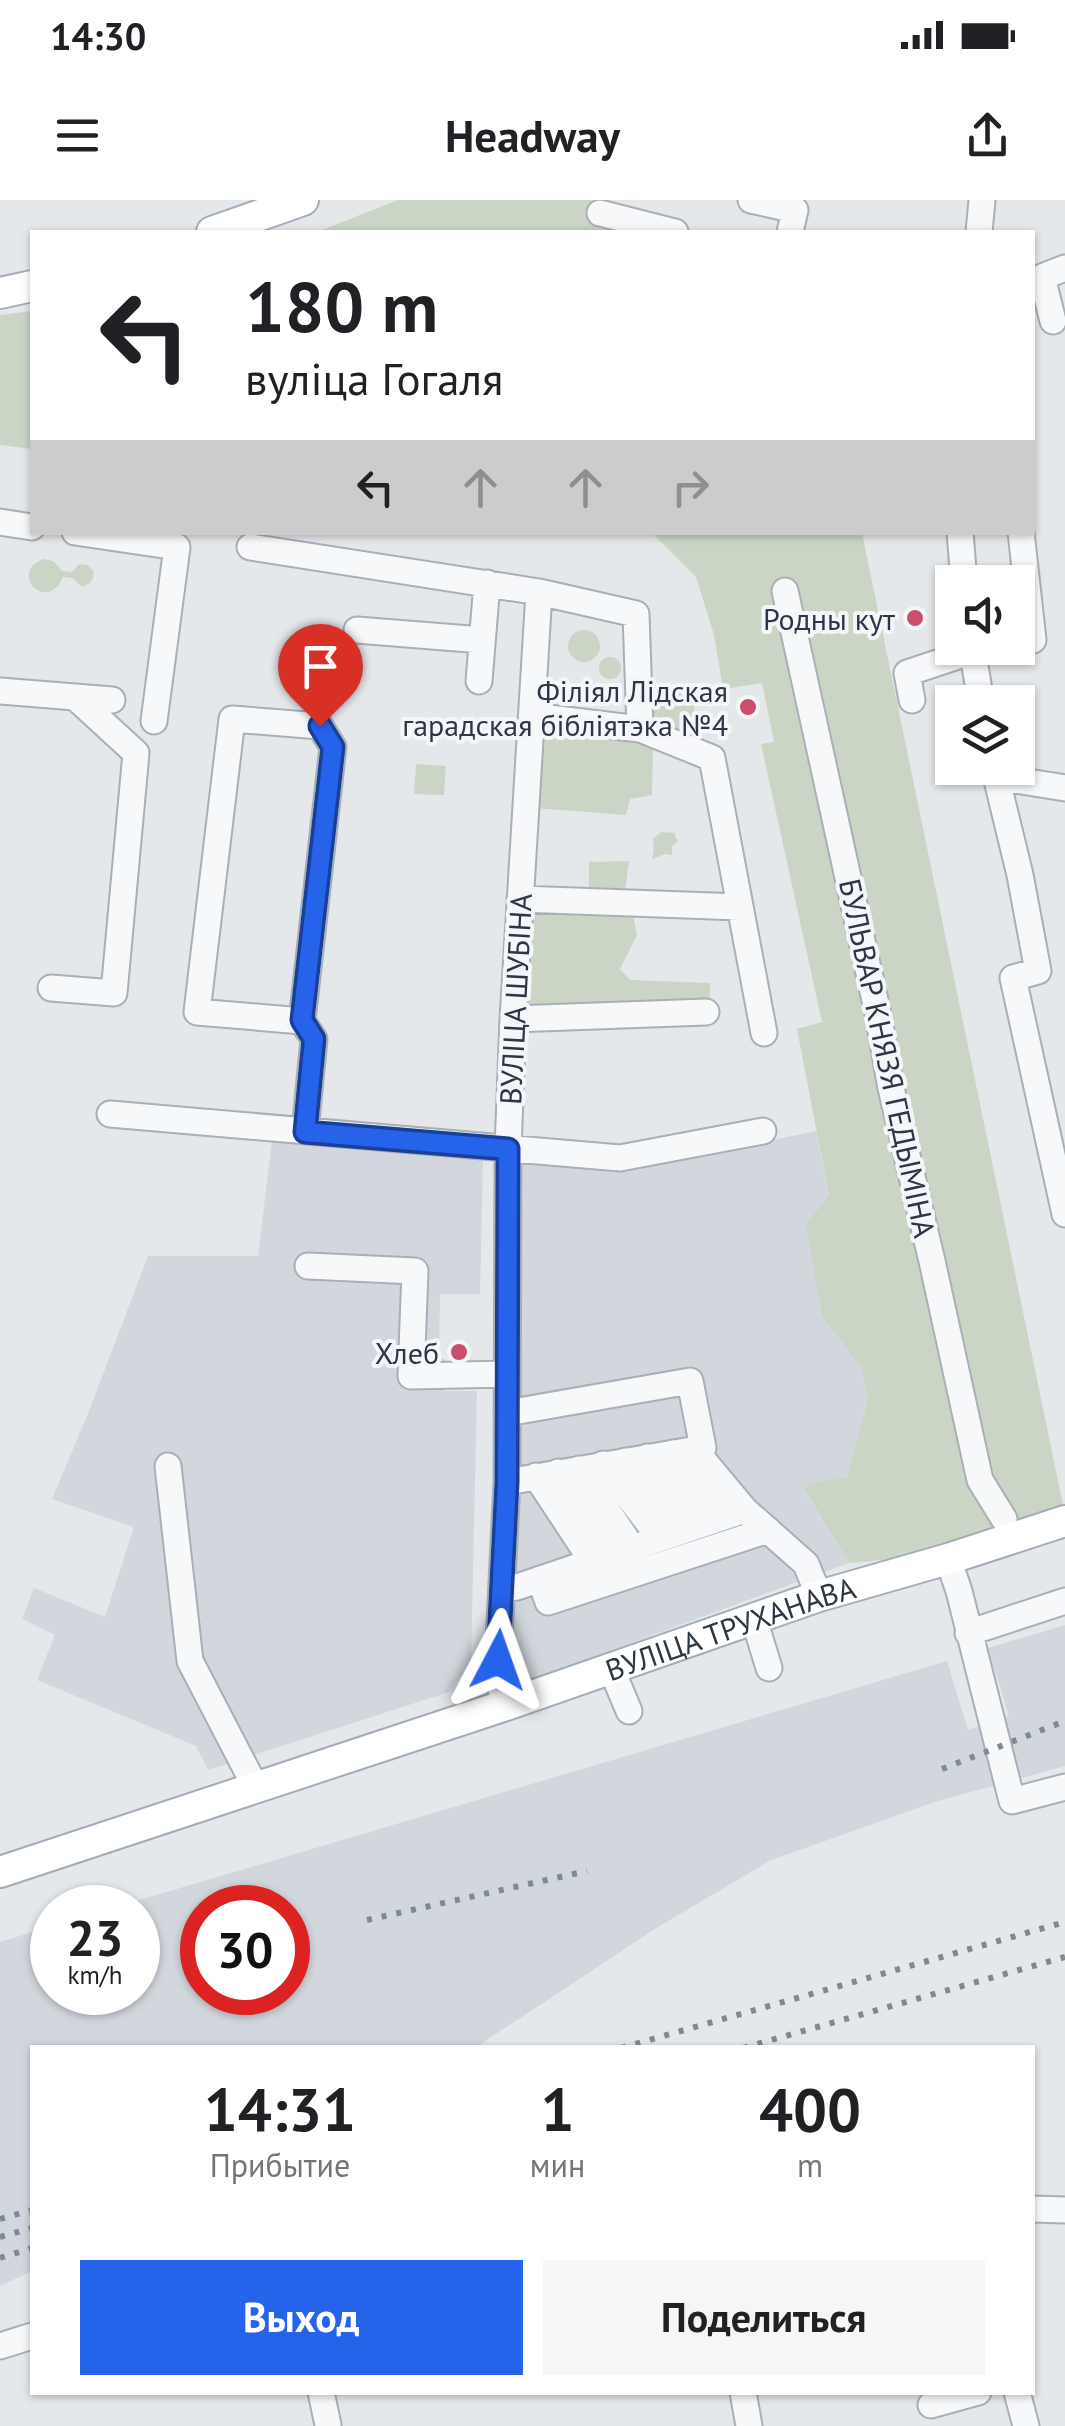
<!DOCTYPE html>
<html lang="ru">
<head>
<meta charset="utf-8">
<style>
  :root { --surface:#fff; --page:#f6f6f6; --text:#202124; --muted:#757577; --accent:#2563eb }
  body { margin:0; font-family:"PT Sans",sans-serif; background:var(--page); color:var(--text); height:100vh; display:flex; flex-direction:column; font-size:38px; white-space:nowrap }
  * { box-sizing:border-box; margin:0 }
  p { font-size:32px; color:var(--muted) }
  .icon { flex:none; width:55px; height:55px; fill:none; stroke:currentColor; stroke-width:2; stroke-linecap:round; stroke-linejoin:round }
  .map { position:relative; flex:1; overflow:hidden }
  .side { position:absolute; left:30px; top:1845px; width:1005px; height:350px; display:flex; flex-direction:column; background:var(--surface); border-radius:0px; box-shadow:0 2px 8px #0004 }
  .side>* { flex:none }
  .banner { position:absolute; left:30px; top:30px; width:1005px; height:305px; border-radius:0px; box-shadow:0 2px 8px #0004; background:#fff; color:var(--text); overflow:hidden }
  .tools { position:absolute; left:935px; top:365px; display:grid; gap:20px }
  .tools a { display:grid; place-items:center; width:100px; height:100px; border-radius:0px; background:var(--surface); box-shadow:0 2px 8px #0004; font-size:50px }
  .speed { position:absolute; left:30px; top:1685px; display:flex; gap:20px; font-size:50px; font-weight:700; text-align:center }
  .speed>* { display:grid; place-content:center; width:130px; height:130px; border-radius:50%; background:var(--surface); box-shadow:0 2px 8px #0004; line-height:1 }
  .speed small { font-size:25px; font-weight:400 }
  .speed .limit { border:15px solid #d22; background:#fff; color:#111 }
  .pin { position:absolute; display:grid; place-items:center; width:85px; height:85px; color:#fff; margin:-102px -42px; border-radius:50% 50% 50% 0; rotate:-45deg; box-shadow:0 0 10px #0007 }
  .pin .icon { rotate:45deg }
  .me { position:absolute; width:110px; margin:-55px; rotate:4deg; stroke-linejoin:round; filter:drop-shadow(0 0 8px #0008) }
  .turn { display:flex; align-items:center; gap:35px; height:210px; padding:0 50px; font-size:45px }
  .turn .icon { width:130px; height:130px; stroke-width:2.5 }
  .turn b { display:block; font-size:70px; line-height:85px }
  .lanes { display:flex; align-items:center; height:95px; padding:0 50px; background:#0003; justify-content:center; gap:50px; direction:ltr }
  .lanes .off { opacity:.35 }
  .eta { display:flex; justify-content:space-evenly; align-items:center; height:170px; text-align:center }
  .eta b { font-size:60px; font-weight:700; line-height:70px }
  .primary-button { display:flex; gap:20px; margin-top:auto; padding:20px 50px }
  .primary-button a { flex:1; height:115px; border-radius:0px; background:var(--accent); color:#fff; font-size:40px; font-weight:700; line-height:115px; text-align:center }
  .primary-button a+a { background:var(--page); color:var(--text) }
  .status { display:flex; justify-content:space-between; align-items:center; height:70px; padding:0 50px; background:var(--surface); direction:ltr }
  .status svg { height:28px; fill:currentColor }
  header { display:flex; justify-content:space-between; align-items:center; height:130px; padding:0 50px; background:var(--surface); font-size:45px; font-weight:700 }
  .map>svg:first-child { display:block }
  .built { fill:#d2d7dd; fill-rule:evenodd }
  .green { fill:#cbd5c6 }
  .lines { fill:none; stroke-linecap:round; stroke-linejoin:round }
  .minor-casing { stroke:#a9afb5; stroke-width:29 }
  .major-casing { stroke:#a4adb7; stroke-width:34 }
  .minor { stroke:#f7f8fa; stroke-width:25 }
  .major { stroke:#fff; stroke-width:30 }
  .rail { stroke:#7e8995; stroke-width:6; stroke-dasharray:5 10; stroke-linecap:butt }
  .route-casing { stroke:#184099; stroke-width:25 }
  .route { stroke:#2563eb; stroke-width:18 }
  .poi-dot { fill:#ca4f6e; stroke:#f4f6f9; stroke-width:4 }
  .labels { text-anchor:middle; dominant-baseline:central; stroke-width:8; stroke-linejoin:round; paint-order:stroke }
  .poi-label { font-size:30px; fill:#2c3743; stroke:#f4f6f9; text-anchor:end }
  .street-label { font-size:30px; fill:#2c3743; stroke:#f4f6f9 }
</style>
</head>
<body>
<div class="status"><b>14:30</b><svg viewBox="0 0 49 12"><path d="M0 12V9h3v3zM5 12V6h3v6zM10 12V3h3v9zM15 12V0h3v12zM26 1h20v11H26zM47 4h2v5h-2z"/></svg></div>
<header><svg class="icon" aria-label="menu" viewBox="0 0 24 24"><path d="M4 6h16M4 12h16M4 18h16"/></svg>Headway<svg class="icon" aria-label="share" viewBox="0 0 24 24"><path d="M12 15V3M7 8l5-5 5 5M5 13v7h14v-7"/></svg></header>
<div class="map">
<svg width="1065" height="2226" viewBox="0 0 1065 2226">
  <rect width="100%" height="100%" fill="#e4e8eb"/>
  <!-- built -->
  <path class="built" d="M 816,931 L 829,997 L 807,1024 L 822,1116 L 862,1169 L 868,1198 L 847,1278 L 827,1279 L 803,1289 L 849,1363 L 522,1483 L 513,1476 L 508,1466 L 515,962 L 618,972 Z
    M 272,941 L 483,960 L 480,1094 L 440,1094 L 439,1158 L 445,1159 L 445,1191 L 477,1191 L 471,1461 L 449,1492 L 208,1570 L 196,1546 L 37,1480 L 55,1435 L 22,1419 L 34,1388 L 105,1417 L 134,1327 L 52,1299 L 89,1211 L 148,1056 L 258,1056 Z
    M 1065,1425 L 1065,1566 L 935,1602 L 771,1660 L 658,1727 L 476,1847 L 32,1848 L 32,2071 L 0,2086 L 0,1742 L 52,1726 L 52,1792 L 138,1792 L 138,1708 L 116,1707 L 947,1461 L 968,1530 L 1009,1516 L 988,1448 ZM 202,1708 L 288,1708 L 288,1792 L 202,1792 Z"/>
  <!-- green -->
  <path class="green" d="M 398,0 L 591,0 L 616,32 L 317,32 Z
    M 32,111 L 32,249 L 0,245 L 0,115 Z
    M 652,333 L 862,333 L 1064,1310 L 907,1358 L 849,1363 L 803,1288 L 827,1279 L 847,1278 L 868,1198 L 862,1169 L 822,1116 L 806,1024 L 829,996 L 797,829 L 822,822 L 761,544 L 774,542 L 762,483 L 723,489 L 714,435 L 696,377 Z
    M 44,359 L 53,361 L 62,371 L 72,372 L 79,364 L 88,365 L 93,371 C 95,380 89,386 81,386 L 72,378 L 63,377 C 47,415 7,372 44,359 Z
    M568 446a16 16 0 1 1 32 0a16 16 0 1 1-32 0Z
    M319 457a16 16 0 1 1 32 0a16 16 0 1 1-32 0Z
    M599 468a11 11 0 1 1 22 0a11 11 0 1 1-22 0Z
    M 692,485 L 696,526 L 679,532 L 651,521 L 650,491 Z
    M 550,533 L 653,544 L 652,595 L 630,599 L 626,615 L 534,608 L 541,535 Z
    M 416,564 L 446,566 L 444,595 L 414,594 Z
    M 661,632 L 674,633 L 678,641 L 672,646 L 672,655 L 665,654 L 652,659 L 654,647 L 653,639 Z
    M 629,661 L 624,698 L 589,695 L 589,662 Z
    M 527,711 L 633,714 L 637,735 L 620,769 L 630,780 L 710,783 L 710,804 L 522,809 Z"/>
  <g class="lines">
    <!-- minor casing -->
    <g class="minor-casing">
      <path id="minor" d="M 751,0 L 795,10 L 790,32
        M 600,13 L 675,32
        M 979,32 L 982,0
        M 1053,121 L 1042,77 L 1065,68
        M 0,322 L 32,327
        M 75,332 L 177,347 L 154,521
        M 960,332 L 964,382
        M 250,347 L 539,392 L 636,414 L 640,529 L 712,558 L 764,833
        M 785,391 L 878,814 L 891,888 L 932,1061 L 980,1280 L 1004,1319
        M 357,430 L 482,440
        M 1018,442 L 1033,440 L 1021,332
        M 972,448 L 981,502
        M 479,481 L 487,383
        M 0,491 L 75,497 L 136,553 L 114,793 L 51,788
        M 75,497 L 112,500
        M 912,500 L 907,473 L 982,448
        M 532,516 L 640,529
        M 994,568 L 1020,675 L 1038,771 L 1013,778 L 1065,1014
        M 996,577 L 1065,588
        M 520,699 L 740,707
        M 513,819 L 706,812
        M 302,821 L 197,812 L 232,519 L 320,526 L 333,547 L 302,821 L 314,839 L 305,931
        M 110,914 L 620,958 L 763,931
        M 308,1066 L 415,1071 L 411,1176 L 507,1174
        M 507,1213 L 690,1181 L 703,1248 L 507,1282
        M 694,1249 L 745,1310 L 806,1364 L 819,1396
        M 672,1253 L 723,1316
        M 647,1257 L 701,1324
        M 625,1261 L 681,1331
        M 603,1264 L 660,1338
        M 168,1266 L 190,1461 L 256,1588
        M 579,1269 L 632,1347
        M 558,1272 L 614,1353
        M 536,1276 L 592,1361
        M 948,1359 L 959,1391 L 1012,1601 L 1065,1587
        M 540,1379 L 548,1402 L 768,1330
        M 502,1390 L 517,1387 L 745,1310
        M 754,1419 L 769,1468
        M 968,1433 L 1065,1401
        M 611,1468 L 629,1511
        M 503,1506 L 498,1460 L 507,1282 L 508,949 L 513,819 L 539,392
        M 1032,2009 L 1065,2010
        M 0,2146 L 32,2136
        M 321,2192 L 328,2225
        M 743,2192 L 749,2226
        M 1017,2192 L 1026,2226
        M 931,2205 L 978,2192"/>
    </g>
    <!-- major casing -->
    <g class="major-casing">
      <g id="major">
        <path d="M 212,32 L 303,0"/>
        <path d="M 0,93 L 32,86"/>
        <path id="s1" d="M 0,1672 L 503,1506 L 819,1396 L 948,1359 L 1065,1321"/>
      </g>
    </g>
    <!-- minor -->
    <use href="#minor" class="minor"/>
    <!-- major -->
    <use href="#major" class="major"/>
    <!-- rail -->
    <path class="rail" d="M 942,1569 L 1065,1521
      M 367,1720 L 587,1671
      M 621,1848 L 1065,1722
      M 743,1848 L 1065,1757
      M 0,2019 L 32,2010
      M 0,2037 L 32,2028
      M 0,2058 L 32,2048"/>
  </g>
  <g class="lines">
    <!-- route casing -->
    <g class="route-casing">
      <path id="route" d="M 320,526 L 333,547 L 302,820 L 314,839 L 305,932 L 508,949 L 507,1282 L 498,1460"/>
    </g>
    <!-- route -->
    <use href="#route" class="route"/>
  </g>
  <!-- markers -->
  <g class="poi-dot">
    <circle cx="915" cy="418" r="10"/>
    <circle cx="748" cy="507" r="10"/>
    <circle cx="459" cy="1152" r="10"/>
  </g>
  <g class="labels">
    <!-- poi labels -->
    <g class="poi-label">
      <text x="895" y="418">Родны кут</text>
      <text x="728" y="490">Філіял Лідская<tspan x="728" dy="34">гарадская бібліятэка №4</tspan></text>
      <text x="439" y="1152">Хлеб</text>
    </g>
    <!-- street labels -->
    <g class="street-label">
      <text transform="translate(515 799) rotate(-87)">ВУЛІЦА ШУБІНА</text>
      <text transform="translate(888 858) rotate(78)">БУЛЬВАР КНЯЗЯ ГЕДЫМІНА</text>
      <text stroke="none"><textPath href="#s1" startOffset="770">ВУЛІЦА ТРУХАНАВА</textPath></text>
    </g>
  </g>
</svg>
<div class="tools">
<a><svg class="icon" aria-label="sound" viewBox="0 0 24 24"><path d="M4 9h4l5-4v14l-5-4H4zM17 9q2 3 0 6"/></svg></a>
<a><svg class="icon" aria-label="layers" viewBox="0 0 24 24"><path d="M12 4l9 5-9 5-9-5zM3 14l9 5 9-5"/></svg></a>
</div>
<div class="speed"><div>23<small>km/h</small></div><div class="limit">30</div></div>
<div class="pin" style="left:320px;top:526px;background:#d93025"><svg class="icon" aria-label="arrive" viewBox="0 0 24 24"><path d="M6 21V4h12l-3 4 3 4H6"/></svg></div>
<svg class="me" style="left:498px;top:1460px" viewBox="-20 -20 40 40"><path d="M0-17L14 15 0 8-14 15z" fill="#2563eb" stroke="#fff" stroke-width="4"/></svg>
<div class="banner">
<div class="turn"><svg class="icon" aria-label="left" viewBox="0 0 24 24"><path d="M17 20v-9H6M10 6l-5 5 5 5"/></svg><div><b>180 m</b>вуліца Гогаля</div></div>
<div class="lanes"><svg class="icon" aria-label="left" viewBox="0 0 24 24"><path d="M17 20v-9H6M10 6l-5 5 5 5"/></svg><svg class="icon off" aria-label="ahead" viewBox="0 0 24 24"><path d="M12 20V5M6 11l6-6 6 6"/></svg><svg class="icon off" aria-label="ahead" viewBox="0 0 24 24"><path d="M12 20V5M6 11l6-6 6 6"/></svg><svg class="icon off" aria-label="right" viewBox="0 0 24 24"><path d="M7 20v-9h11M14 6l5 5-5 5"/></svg></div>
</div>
<section class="side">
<div class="eta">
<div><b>14:31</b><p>Прибытие</p></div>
<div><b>1</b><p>мин</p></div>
<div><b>400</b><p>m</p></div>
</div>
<div class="primary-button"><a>Выход</a><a>Поделиться</a></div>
</section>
</div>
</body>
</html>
